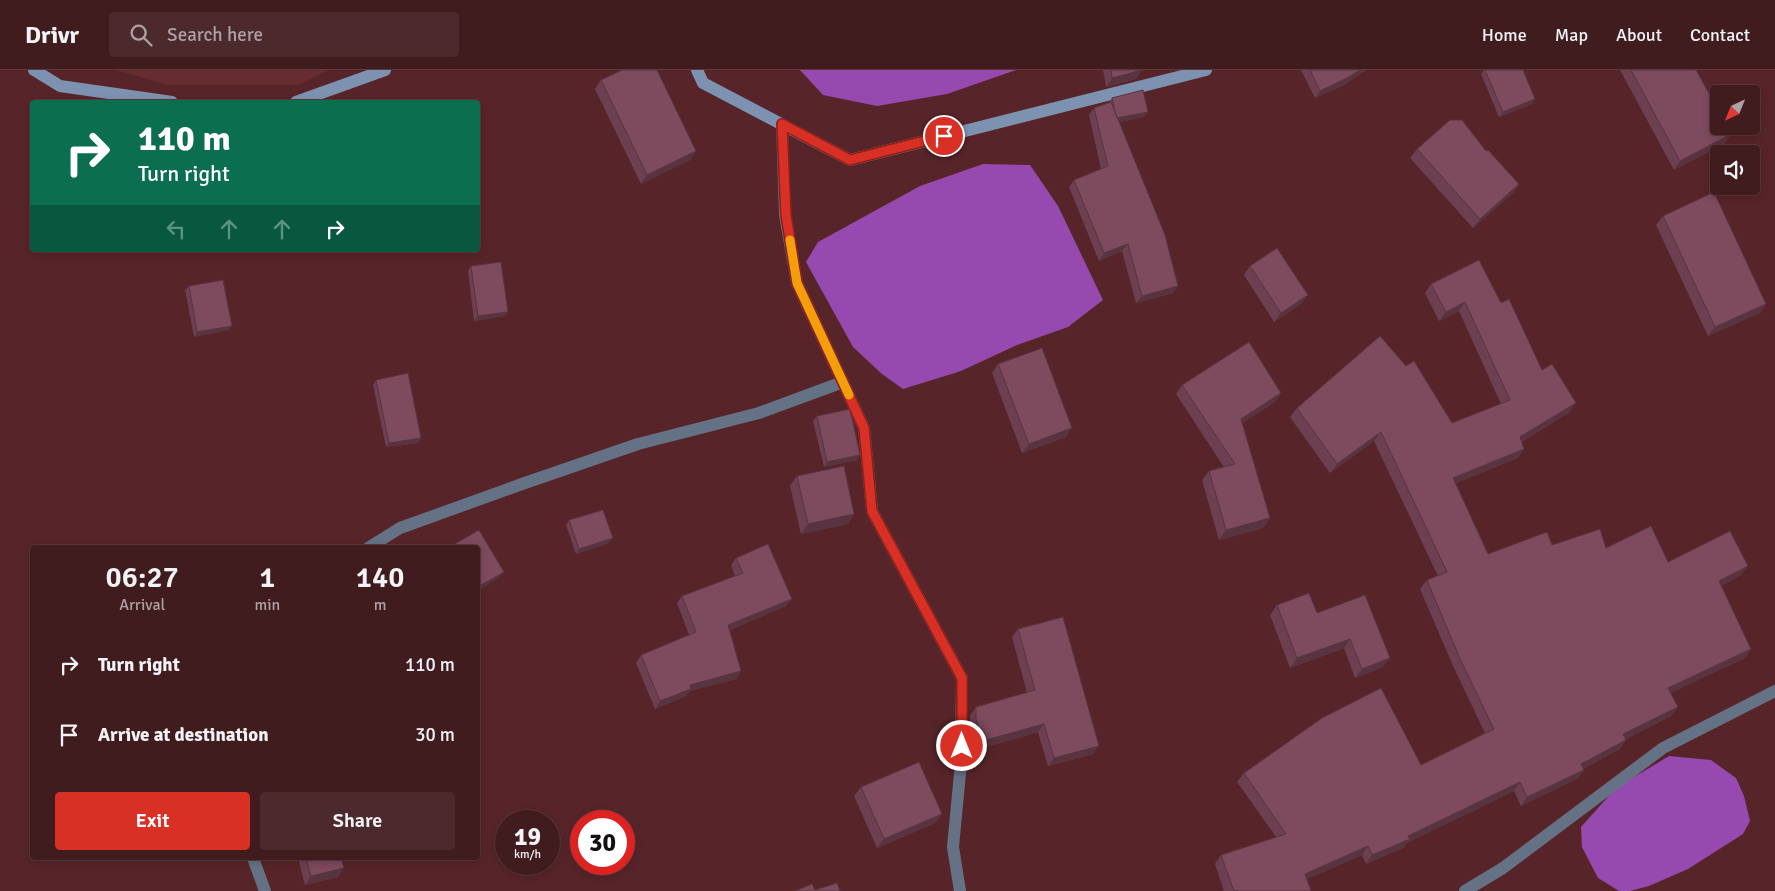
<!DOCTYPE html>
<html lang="en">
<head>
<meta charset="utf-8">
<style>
  :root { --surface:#411c1f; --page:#4c292c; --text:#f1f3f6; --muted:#aea1a4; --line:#5a3a3d; --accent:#d93025 }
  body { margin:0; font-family:Signika,sans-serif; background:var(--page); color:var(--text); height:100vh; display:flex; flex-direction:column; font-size:19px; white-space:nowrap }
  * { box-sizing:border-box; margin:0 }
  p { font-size:16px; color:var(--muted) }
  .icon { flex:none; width:28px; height:28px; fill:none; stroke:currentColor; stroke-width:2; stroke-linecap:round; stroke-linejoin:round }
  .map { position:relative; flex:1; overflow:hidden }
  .panel { position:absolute; left:30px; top:475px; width:450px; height:315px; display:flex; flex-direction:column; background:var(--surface); border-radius:5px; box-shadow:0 2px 8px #0003,0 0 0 1px var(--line) }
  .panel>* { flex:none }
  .top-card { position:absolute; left:30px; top:30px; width:450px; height:152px; border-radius:5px; box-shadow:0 2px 8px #0003,0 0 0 1px var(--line); background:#0b6e4f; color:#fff; overflow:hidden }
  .needle { width:32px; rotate:223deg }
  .buttons { position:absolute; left:1710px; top:15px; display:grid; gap:10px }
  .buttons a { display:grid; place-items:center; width:50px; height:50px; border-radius:5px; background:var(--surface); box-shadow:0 2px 8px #0003,0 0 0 1px var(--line); font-size:25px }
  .speed { position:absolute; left:495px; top:740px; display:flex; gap:10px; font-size:25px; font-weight:700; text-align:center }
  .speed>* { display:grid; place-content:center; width:65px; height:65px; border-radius:50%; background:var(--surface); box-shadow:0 2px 8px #0003,0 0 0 1px var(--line); line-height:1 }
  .speed small { font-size:12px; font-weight:400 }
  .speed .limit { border:8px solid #d22; background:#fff; color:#111 }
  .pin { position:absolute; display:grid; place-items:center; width:42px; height:42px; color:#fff; margin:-21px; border:2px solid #fff; border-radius:50%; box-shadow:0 1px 5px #0007 }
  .me { position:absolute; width:55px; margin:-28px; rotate:0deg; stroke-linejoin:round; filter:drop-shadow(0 0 4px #0008) }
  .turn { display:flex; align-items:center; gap:18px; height:105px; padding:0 25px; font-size:22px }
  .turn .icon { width:65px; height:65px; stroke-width:2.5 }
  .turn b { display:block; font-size:35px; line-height:42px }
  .lanes { display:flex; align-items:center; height:48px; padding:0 25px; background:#0003; justify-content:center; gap:25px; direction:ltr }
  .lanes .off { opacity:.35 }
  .eta { display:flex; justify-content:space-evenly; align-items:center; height:85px; text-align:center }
  .eta b { font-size:30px; font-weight:600; line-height:35px }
  .button { display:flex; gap:10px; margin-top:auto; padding:10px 25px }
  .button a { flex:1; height:58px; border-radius:5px; background:var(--accent); color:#fff; font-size:20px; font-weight:600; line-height:58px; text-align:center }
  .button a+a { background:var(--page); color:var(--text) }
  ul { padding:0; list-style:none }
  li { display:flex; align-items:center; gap:15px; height:70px; padding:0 25px }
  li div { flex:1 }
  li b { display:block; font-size:19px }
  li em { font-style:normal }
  header { display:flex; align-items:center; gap:30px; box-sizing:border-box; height:70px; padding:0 25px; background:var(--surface); border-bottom:1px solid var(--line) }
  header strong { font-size:24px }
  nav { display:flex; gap:28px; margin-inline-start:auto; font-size:18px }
  .search { width:350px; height:45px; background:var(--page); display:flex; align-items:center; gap:12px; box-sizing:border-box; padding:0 18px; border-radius:5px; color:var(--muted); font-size:19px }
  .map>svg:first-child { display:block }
  .built { fill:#662c30 }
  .water { fill:#964aaf }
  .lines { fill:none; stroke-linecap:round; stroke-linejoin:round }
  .street { stroke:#657285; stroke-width:12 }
  .secondary { stroke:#7d92b0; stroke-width:12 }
  .wall { fill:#6c4050 }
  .shaded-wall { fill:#583441 }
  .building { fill:#7e4a5d; stroke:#583441 }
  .route-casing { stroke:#8d1f18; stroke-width:12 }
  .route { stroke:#d93025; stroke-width:9 }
  .slow { stroke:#f59e0b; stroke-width:9 }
</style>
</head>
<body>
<header>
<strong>Drivr</strong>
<div class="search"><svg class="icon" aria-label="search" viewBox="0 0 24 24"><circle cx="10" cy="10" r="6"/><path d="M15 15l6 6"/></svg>Search here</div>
<nav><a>Home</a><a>Map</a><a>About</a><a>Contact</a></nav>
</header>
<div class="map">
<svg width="1775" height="821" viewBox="0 0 1775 821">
  <rect width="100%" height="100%" fill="#572529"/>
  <!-- built -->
  <path class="built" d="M 116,0 L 328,0 L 298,15 L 168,15 Z"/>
  <!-- water -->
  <path class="water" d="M 800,0 L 1016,0 L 947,24 L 877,36 L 823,25 Z
    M 983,94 L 1030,95 L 1058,136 L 1103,230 L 1068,257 L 1017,275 L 961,301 L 903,319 L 882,304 L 853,277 L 806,192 L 818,172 L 920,116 Z
    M 1669,686 L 1711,690 L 1736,708 L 1744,726 L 1750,751 L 1743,764 L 1688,799 L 1649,816 L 1630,821 L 1619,821 L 1598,808 L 1582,777 L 1581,757 L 1616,718 Z"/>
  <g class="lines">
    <!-- street -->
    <path class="street" d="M 782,55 L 785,145 L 797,213 L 864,358 L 872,441 L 962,608 L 961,693 L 953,777 L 960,821
      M 368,478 L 400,458 L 522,414 L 638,374 L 759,343 L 843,312
      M 253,788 L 265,821
      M 1465,821 L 1503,798 L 1663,678 L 1775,621"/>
    <!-- secondary -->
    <path class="secondary" d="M 34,0 L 60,16 L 172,32
      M 697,0 L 703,13 L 850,90 L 1206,0
      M 296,32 L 385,0"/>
  </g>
  <!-- wall -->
  <path class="wall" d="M 1103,0 L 1142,0 L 1136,9 L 1106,17 Z
    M 1301,0 L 1366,0 L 1344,15 L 1315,28 Z
    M 1484,0 L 1523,0 L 1535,29 L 1532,34 L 1499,47 L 1481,4 Z
    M 1620,0 L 1696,0 L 1731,64 L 1725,73 L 1674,100 Z
    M 601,10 L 696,81 L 690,90 L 641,114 L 595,19 Z
    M 1112,28 L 1148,42 L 1144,47 L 1119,52 L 1178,216 L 1173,223 L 1136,233 L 1122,181 L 1099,191 L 1069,117 L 1074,110 L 1101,99 L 1089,45 L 1094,38 L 1109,33 Z
    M 1417,79 L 1486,81 L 1519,114 L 1513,123 L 1473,158 L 1410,88 Z
    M 1663,146 L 1766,234 L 1760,243 L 1708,266 L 1656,155 Z
    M 471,196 L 508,242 L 505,246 L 474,251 L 468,201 Z
    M 1250,196 L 1308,225 L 1301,234 L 1274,252 L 1244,205 Z
    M 1431,214 L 1501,233 L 1542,300 L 1570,342 L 1521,372 L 1518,388 L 1456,413 L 1488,484 L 1552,475 L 1606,478 L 1668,492 L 1748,496 L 1741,505 L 1721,516 L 1751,579 L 1745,588 L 1670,623 L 1678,637 L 1671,646 L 1626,669 L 1626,670 L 1620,679 L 1583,699 L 1584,700 L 1577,709 L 1521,736 L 1514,721 L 1407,773 L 1403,778 L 1366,794 L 1362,785 L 1307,809 L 1311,821 L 1224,821 L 1215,794 L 1221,785 L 1276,767 L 1237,712 L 1244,703 L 1421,695 L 1485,663 L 1454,598 L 1420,519 L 1427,510 L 1438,506 L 1374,371 L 1330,403 L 1290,347 L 1297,338 L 1452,353 L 1501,334 L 1459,241 L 1439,251 L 1425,223 Z
    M 189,216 L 232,256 L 228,260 L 194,267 L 185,220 Z
    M 998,294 L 1066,367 L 1022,383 L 992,303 Z
    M 376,310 L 421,368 L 418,373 L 386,377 L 373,315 Z
    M 1182,315 L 1281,323 L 1275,332 L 1242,353 L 1270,448 L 1263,458 L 1219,470 L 1202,410 L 1209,401 L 1224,397 L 1176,324 Z
    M 817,346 L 860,385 L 857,390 L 824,397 L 813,351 Z
    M 797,406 L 854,444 L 848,454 L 801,464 L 790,416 Z
    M 569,450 L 609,473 L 576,484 L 566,455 Z
    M 736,488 L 792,529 L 786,536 L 730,560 L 741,601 L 736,609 L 690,621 L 686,626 L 655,639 L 636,593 L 641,585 L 689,565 L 677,533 L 682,526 L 735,506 L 731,495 Z
    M 1365,525 L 1383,597 L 1355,608 L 1344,578 L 1290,598 L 1270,545 L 1277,535 L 1317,543 Z
    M 1018,559 L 1093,684 L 1048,696 L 1038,662 L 976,680 L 970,657 L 970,646 L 976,637 L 1027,623 L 1012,567 Z
    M 861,717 L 942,744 L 935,753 L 877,778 L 854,726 Z
    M 298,788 L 341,788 L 338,807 L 305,815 Z"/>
  <!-- shaded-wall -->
  <path class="shaded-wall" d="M 1142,0 L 1136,9 L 1106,17 L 1112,8 Z
    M 1360,0 L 1366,0 L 1344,15 L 1315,28 L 1320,21 Z
    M 1535,29 L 1532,34 L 1499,47 L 1503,42 Z
    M 1148,42 L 1144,47 L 1112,53 L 1116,48 Z
    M 1731,64 L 1725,73 L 1674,100 L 1680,91 Z
    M 696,81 L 690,90 L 641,114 L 647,105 Z
    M 1519,114 L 1513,123 L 1473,158 L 1480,149 Z
    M 1128,174 L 1122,181 L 1099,191 L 1104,183 Z
    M 1178,216 L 1173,223 L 1136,233 L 1142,226 Z
    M 1308,225 L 1301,234 L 1274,252 L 1281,243 Z
    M 1465,232 L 1459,241 L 1439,251 L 1446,242 Z
    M 1766,234 L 1760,243 L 1708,266 L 1715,257 Z
    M 508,242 L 505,246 L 474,251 L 478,246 Z
    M 232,256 L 228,260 L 194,267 L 197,262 Z
    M 1281,323 L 1275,332 L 1235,358 L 1241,349 Z
    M 1576,333 L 1570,342 L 1513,376 L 1520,367 Z
    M 1072,358 L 1066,367 L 1022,383 L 1029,374 Z
    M 1381,362 L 1374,371 L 1330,403 L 1337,394 Z
    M 421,368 L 418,373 L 386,377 L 389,373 Z
    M 1524,379 L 1518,388 L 1447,417 L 1453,408 Z
    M 860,385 L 857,390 L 824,397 L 827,392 Z
    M 854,444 L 848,454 L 801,464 L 808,454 Z
    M 1270,448 L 1263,458 L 1219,470 L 1226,460 Z
    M 613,468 L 609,473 L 576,484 L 579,479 Z
    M 1748,496 L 1741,505 L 1712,520 L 1719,511 Z
    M 504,502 L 500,507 L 478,521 L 478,517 Z
    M 792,529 L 786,536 L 723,563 L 728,555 Z
    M 1350,569 L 1344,578 L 1290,598 L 1297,588 Z
    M 1751,579 L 1745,588 L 1662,627 L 1668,618 Z
    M 1390,588 L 1383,597 L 1355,608 L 1362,599 Z
    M 741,601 L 736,609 L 690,621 L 686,626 L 655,639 L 660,631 L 690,615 Z
    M 1678,637 L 1671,646 L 1617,673 L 1623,664 Z
    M 1044,654 L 1038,662 L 976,680 L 982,671 Z
    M 1626,670 L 1620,679 L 1575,703 L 1581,694 Z
    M 1099,676 L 1093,684 L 1048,696 L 1054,688 Z
    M 1584,700 L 1577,709 L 1521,736 L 1527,727 Z
    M 1520,712 L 1514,721 L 1407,773 L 1403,778 L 1366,794 L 1372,785 L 1408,766 Z
    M 942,744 L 935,753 L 877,778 L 884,769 Z
    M 1368,776 L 1362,785 L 1298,813 L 1305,804 Z
    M 344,798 L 338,807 L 305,815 L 311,806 Z"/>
  <!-- building -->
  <path class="building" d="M 622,0 L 657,0 L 696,81 L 647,105 L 601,10 Z
    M 1111,0 L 1142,0 L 1112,8 Z
    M 1310,0 L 1360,0 L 1349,7 L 1320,21 Z
    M 1485,0 L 1523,0 L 1535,29 L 1503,42 Z
    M 1631,0 L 1696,0 L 1719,41 L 1719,56 L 1727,56 L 1731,64 L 1680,91 Z
    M 1143,20 L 1148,42 L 1117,48 L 1115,42 L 1112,28 Z
    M 1111,32 L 1165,165 L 1178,216 L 1142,226 L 1128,174 L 1104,183 L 1074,110 L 1108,96 L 1094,38 Z
    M 1450,50 L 1462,50 L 1486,81 L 1488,80 L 1519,114 L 1480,149 L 1417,79 Z
    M 1714,122 L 1766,234 L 1715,257 L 1663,146 Z
    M 1277,178 L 1308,225 L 1281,243 L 1250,196 Z
    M 1479,190 L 1501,233 L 1509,229 L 1542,300 L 1552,294 L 1576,333 L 1520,367 L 1524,379 L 1453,408 L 1488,484 L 1547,462 L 1552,475 L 1600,459 L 1606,478 L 1651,456 L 1668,492 L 1730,461 L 1748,496 L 1719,511 L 1751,579 L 1668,618 L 1678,637 L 1623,664 L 1626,670 L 1581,694 L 1584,700 L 1527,727 L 1520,712 L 1408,766 L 1410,769 L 1372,785 L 1368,776 L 1305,804 L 1311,821 L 1238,821 L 1237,820 L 1234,821 L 1221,785 L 1286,764 L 1244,703 L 1322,648 L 1381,618 L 1421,695 L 1494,659 L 1460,589 L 1427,510 L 1447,502 L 1381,362 L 1337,394 L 1297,338 L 1380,266 L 1406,296 L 1414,291 L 1452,353 L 1510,330 L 1465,232 L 1446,242 L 1431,214 Z
    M 501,192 L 508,242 L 478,246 L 471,196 Z
    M 223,210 L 232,256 L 197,262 L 189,216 Z
    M 1249,272 L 1281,323 L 1241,349 L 1270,448 L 1226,460 L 1209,401 L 1235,394 L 1182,315 Z
    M 1042,278 L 1072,358 L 1029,374 L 998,294 Z
    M 408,303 L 421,368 L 389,373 L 376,310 Z
    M 850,339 L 860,385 L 827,392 L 817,346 Z
    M 844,396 L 854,444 L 808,454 L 797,406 Z
    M 603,440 L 613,468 L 579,479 L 569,450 Z
    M 479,460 L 504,502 L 478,517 L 478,478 L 455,478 L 453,475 Z
    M 768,474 L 792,529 L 728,555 L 741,601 L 690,615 L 691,619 L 660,631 L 641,585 L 696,562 L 682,526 L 743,503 L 736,488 Z
    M 1309,523 L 1317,543 L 1365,525 L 1390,588 L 1362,599 L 1350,569 L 1297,588 L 1277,535 Z
    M 1063,547 L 1099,676 L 1054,688 L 1044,654 L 982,671 L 976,649 L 976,637 L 1035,620 L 1018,559 Z
    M 919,692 L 942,744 L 884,769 L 861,717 Z
    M 306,788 L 341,788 L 344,798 L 311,806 Z
    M 837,813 L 840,821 L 795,821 L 812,814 L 815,820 Z"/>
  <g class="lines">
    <!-- route casing -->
    <g class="route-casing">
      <path id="route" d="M 944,66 L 850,90 L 782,54 L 786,145 L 797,213 L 864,358 L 872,441 L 962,608 L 962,676"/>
    </g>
    <!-- route -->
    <use href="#route" class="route"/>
    <!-- slow -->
    <path class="slow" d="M 790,170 L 797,213 L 849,325"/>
  </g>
</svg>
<div class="buttons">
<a><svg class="needle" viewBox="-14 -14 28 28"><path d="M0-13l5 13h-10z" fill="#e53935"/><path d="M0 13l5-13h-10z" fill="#aea1a4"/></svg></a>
<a><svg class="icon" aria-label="sound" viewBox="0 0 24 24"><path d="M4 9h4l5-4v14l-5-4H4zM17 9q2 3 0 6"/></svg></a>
</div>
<div class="speed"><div>19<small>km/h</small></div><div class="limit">30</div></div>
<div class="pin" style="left:944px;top:66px;background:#d93025"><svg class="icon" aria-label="arrive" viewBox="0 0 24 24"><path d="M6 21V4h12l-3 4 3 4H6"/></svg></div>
<svg class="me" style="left:962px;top:676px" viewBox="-20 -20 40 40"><circle r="17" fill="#d93025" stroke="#fff" stroke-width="3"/><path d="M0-11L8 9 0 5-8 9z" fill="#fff"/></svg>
<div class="top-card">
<div class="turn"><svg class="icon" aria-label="right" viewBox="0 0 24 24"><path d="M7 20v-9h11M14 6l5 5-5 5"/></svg><div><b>110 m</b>Turn right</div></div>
<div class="lanes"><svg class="icon off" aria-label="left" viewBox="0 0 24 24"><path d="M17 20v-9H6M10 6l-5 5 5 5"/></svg><svg class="icon off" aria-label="ahead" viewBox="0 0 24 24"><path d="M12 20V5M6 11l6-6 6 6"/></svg><svg class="icon off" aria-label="ahead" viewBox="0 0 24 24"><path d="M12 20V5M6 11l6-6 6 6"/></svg><svg class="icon" aria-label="right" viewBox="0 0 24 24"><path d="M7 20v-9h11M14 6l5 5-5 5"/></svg></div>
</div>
<section class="panel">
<div class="eta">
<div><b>06:27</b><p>Arrival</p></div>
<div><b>1</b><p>min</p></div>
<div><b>140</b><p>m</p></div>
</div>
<ul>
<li><svg class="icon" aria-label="right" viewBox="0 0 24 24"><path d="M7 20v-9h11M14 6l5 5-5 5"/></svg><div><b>Turn right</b></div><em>110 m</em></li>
<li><svg class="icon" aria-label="arrive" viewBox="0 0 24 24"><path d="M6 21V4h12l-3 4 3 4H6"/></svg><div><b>Arrive at destination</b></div><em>30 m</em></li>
</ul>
<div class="button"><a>Exit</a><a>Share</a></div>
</section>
</div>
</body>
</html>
